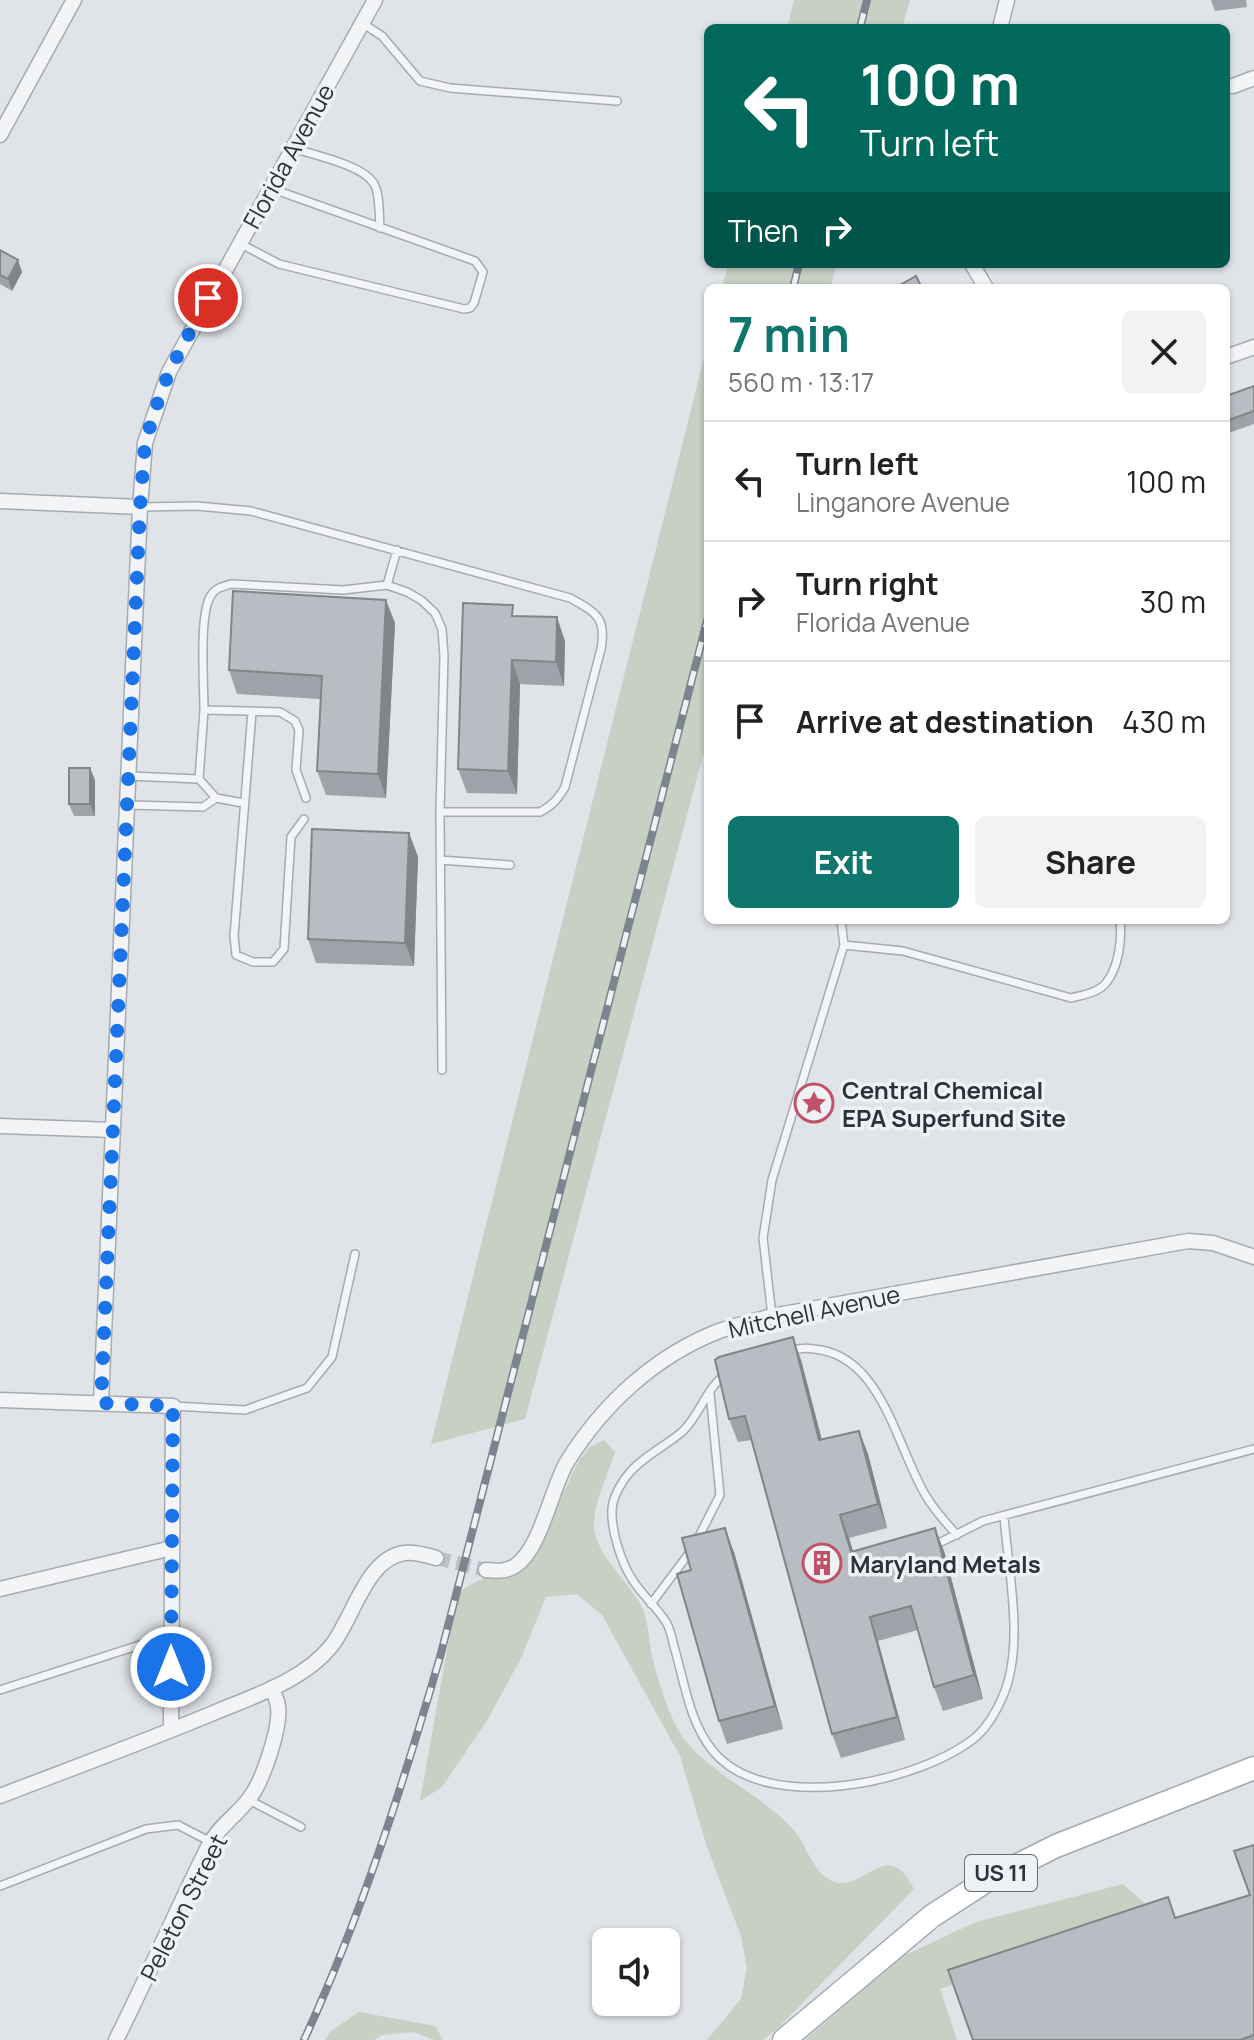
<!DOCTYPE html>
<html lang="en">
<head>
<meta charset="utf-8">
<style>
  :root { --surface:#fff; --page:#f2f2f2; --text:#222; --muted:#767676; --line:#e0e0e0; --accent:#0f766e }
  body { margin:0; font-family:Manrope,sans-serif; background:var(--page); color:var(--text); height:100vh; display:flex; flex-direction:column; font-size:30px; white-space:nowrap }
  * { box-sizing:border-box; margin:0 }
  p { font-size:26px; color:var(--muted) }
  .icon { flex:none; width:44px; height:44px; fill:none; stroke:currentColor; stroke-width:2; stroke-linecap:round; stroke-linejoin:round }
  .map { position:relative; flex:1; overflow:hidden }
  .drawer { position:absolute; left:704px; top:284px; width:526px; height:640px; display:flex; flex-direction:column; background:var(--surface); border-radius:12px; box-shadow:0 2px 6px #0004 }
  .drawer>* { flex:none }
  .top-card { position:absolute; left:704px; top:24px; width:526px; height:244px; border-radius:12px; box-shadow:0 2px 6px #0004; background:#00695c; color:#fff; overflow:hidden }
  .controls { position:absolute; left:592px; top:1928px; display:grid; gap:16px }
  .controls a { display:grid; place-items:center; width:88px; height:88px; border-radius:12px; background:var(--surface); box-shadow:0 2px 6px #0004; font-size:40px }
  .pin { position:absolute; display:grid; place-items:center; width:68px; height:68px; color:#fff; margin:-34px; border:4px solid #fff; border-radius:50%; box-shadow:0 2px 8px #0007 }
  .me { position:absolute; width:88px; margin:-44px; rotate:0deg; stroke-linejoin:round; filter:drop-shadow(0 0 6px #0008) }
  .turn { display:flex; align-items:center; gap:28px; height:168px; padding:0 24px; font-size:36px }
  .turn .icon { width:104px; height:104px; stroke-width:2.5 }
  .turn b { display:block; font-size:56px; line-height:68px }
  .then { display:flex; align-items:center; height:76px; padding:0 24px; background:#0003; gap:16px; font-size:30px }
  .round { display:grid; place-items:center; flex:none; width:84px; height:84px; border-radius:12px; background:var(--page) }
  .overview { display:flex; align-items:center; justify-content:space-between; height:136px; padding:0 24px }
  h1 { font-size:48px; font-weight:700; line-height:60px; color:var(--accent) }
  .cta { display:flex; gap:16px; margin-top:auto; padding:16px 24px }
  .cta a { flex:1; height:92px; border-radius:12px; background:var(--accent); color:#fff; font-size:32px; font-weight:700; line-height:92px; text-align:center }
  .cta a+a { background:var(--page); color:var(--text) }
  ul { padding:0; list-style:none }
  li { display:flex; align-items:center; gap:24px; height:120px; padding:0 24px; border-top:2px solid var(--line) }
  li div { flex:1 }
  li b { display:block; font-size:30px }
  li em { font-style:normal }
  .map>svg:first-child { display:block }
  .green { fill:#c7d0c2 }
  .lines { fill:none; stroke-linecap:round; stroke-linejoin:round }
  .minor-tunnel { stroke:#bcc0c5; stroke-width:14; stroke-dasharray:14 7; stroke-linecap:butt }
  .service-casing { stroke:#a6aab1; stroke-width:10 }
  .minor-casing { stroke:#a6aab1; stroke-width:17 }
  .primary-casing { stroke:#a1a9b2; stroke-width:25 }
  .service { stroke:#f2f4f6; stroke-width:7 }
  .minor { stroke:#f2f4f6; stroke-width:14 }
  .primary { stroke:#fff; stroke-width:22 }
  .rail-casing { stroke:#7b848f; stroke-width:8 }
  .rail { stroke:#eff2f5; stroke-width:5; stroke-dasharray:15; stroke-linecap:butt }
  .wall { fill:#9ea3a9 }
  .shaded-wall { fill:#818489 }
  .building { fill:#b8bdc4; stroke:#818489; stroke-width:2 }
  .route { stroke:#1a73e8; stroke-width:14; stroke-dasharray:0 25.2 }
  .labels { text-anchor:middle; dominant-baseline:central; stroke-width:7; stroke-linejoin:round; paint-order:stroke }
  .shield { fill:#eff2f5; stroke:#656c74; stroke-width:2 }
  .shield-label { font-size:22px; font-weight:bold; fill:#2a323d }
  .street-label { font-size:24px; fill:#2a323d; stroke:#eff2f5 }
  .poi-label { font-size:24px; font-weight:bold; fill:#2a323d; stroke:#eff2f5; text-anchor:start }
</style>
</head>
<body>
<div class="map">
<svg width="1254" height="2040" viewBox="0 0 1254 2040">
  <rect width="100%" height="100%" fill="#e0e3e7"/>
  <!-- green -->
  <path class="green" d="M 794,0 L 910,0 L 902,28 L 787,28 Z
    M 728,264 L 837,264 L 830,288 L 722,288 Z
    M 708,342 L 708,737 L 525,1419 L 431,1444 Z
    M 604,1440 L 615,1452 C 608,1474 595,1500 594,1523 C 592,1553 633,1584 644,1612 C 649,1627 649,1644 653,1660 C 658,1681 671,1722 684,1739 C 714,1776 760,1794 792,1828 C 806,1843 812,1872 832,1881 C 864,1895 886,1834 914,1889 L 778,2028 L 763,2040 L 707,2040 L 741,1999 L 747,1968 L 741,1936 L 707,1847 L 680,1756 L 602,1615 L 577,1594 L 546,1597 L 521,1658 L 488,1719 L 442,1787 L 420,1801 L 457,1594 C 477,1576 501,1577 523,1562 C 539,1551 568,1480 580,1459 L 590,1447 Z
    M 1123,1884 L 1157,1915 L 940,1989 L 957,2040 L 805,2040 L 901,1957 L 976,1922 Z
    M 359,2012 L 435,2026 L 443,2040 L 434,2040 L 414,2032 L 382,2035 L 374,2040 L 325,2040 L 331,2031 Z"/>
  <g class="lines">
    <!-- minor-tunnel -->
    <path class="minor-tunnel" d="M 436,1558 L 486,1570"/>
    <!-- service casing -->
    <g class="service-casing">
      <path id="service" d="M 362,23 L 382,36 L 420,81 L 450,88 L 617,101
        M 293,148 C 313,155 364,165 374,184 C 380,194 379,215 380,228
        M 241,244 L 279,264 L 464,309 L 470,308 L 474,303 L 483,272 L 475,261 L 270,188
        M 140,507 L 197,506 L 251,511 L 570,598 C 595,612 607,617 601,649 L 565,787 C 558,799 552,806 540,812 L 440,812
        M 387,585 L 397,550
        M 204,710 C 204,685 199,617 210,597 C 215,588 221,587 231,584 L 343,590 L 387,585 L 407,592 L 421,600 L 435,613 L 442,629 L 444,656 L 440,812 L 442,1070
        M 252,712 L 234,936 L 236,955 L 253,962 L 273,962 L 284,949 L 291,837 L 304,819
        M 129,776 L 199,779 L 216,798 L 243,803
        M 199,779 L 204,710 L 280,712 L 295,721 L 299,730 L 296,770 L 306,798
        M 128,805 L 203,807 L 216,798
        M 440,860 L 510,865
        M 841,920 L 844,945
        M 772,1316 L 763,1238 L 772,1180 L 844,945 L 903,951 L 1071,998 C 1082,995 1098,993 1106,983 C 1119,967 1122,939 1120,920
        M 790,1351 C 802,1347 809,1348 821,1350 C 883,1361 897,1448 926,1496 C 934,1510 946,1523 957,1535
        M 726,1374 C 706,1388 700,1415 683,1431 C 666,1446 645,1455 630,1472 C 622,1481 612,1498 612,1510 C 611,1530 621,1562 632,1579 C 641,1594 656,1606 666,1622 C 671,1629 672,1641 675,1650 C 685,1685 690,1723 713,1751 C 766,1816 921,1783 977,1736 C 989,1725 997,1710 1003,1696 C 1025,1645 1008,1570 1004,1516
        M 173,1406 L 245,1410 L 307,1388 L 332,1357 L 355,1254
        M 935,1545 L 983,1521 L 1254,1449
        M 651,1604 L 693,1548 L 720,1495 L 710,1393
        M 0,1690 L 171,1635
        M 249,1800 L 301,1827
        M 0,1886 L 146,1829 L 178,1825 L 211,1842"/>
    </g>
    <!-- minor casing -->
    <g class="minor-casing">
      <path id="minor" d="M 1000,28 L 1007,0
        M 1233,86 L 1254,78
        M 0,135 L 74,0
        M 972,264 L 986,288
        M 1226,357 L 1254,347
        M 0,501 L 140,507
        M 0,1126 L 113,1130
        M 0,1400 L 173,1406 L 171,1730
        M 101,1403 L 140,507 L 145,443 L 169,372 L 375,0
        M 486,1570 C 496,1571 506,1572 515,1566 C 541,1549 551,1489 567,1462 C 603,1404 655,1356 719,1331 C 736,1325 755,1321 772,1316 L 1188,1241 L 1213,1243 L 1254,1257
        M 0,1589 L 172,1548
        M 0,1796 C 70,1769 141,1743 211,1714 C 251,1697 304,1681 332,1645 C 353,1618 367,1557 405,1553 C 415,1552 426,1555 436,1558
        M 116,2040 C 148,1976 177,1909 209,1845 C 219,1826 237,1815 249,1799 C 263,1781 281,1727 278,1706 C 277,1700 274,1693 272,1688"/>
    </g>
    <!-- primary casing -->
    <g class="primary-casing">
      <path id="primary" d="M 784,2040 L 932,1916 L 986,1881 L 1056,1846 L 1254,1768"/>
    </g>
    <!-- service -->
    <use href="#service" class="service"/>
    <!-- minor -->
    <use href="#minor" class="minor"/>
    <!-- primary -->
    <use href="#primary" class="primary"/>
    <!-- rail casing -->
    <g class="rail-casing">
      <path id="rail" d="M 860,28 L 867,0
        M 793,288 L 799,264
        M 304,2040 C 361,1916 402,1788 440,1657 L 708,617"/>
    </g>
    <!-- rail -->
    <use href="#rail" class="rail"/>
  </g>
  <!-- wall -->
  <path class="wall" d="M 1211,0 L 1246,0 L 1247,7 L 1215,11 Z
    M 0,250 L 22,272 L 12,291 L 0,284 Z
    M 1254,386 L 1254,424 L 1226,434 L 1226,396 Z
    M 517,616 L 565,641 L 564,686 L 520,684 L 517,794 L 467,793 L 458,769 Z
    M 395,623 L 386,798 L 326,795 L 317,771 L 320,699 L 237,694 L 229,670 Z
    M 95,780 L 95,816 L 74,816 L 69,804 Z
    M 409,833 L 418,857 L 414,966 L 316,963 L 308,939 Z
    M 801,1360 L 822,1440 L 859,1431 L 868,1454 L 887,1528 L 849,1538 L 853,1551 L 944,1551 L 983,1699 L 943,1711 L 934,1687 L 918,1630 L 878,1641 L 905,1740 L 841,1758 L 832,1734 L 752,1440 L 738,1442 L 729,1419 Z
    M 734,1552 L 783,1729 L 727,1744 L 719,1721 L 691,1570 Z
    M 1254,1845 L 1254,2040 L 973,2040 L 1175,1918 L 1250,1895 Z"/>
  <!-- shaded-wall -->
  <path class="shaded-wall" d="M 18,260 L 22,272 L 12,291 L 8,279 Z
    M 386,600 L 395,623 L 386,798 L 378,774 Z
    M 557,617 L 565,641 L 564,686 L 556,662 Z
    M 512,660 L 520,684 L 517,794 L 508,771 Z
    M 90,768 L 95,780 L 95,816 L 90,804 Z
    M 409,833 L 418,857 L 414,966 L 405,943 Z
    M 793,1337 L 801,1360 L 828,1464 L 819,1440 Z
    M 859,1431 L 868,1454 L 887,1528 L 878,1504 Z
    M 840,1515 L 849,1538 L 860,1575 L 851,1552 Z
    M 725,1528 L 734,1552 L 783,1729 L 775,1706 Z
    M 935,1528 L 944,1551 L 983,1699 L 974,1675 Z
    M 870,1617 L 878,1641 L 905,1740 L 897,1717 Z"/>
  <!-- building -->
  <path class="building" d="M 0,250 L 18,260 L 8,279 L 0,275 Z
    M 916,276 L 922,288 L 895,288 Z
    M 1254,386 L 1254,411 L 1226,421 L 1226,396 Z
    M 233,591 L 386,600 L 378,774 L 317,771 L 322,676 L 229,670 Z
    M 463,603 L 513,605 L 512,616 L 557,617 L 556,662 L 512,660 L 508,771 L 458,769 Z
    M 69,768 L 90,768 L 90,804 L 69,804 Z
    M 312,829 L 409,833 L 405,943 L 308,939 Z
    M 793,1337 L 819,1440 L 859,1431 L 878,1504 L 840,1515 L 851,1552 L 935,1528 L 974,1675 L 934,1687 L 911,1606 L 870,1617 L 897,1717 L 832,1734 L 745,1416 L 729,1419 L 715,1360 L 719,1357 Z
    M 725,1528 L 775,1706 L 719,1721 L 677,1574 L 691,1570 L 682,1538 Z
    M 1254,1845 L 1254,2035 L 1240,2040 L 973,2040 L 948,1970 L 1168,1897 L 1175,1918 L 1250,1895 L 1234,1851 Z"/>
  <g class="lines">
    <!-- route -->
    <path class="route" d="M 171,1667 L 173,1406 L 101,1403 L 140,507 L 145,443 L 156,407 L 169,372 L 208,298"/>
  </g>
  <!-- icons -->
  <defs>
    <g id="sight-ring" transform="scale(2)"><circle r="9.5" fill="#eff2f5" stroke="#c05169" stroke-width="1.5"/><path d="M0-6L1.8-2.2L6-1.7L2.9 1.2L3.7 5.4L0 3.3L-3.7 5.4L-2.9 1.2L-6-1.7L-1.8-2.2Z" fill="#c05169"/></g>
    <g id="building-ring" transform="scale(2)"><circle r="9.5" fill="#eff2f5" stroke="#c05169" stroke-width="1.5"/><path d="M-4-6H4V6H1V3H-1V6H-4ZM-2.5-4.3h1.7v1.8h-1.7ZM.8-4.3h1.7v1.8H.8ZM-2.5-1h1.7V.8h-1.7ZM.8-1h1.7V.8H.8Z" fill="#c05169"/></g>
  </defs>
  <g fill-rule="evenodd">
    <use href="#sight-ring" x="814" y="1103"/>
    <use href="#building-ring" x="822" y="1563"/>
  </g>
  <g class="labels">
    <!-- shield labels -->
    <rect class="shield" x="965" y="1855" width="72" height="36" rx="6"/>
    <g class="shield-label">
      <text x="1001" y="1873">US 11</text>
    </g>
    <!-- street labels -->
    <g class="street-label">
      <text transform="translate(288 156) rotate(-61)">Florida Avenue</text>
      <text transform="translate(814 1311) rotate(-12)">Mitchell Avenue</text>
      <text transform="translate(183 1907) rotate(-63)">Peleton Street</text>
    </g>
    <!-- poi labels -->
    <g class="poi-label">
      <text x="842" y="1089">Central Chemical<tspan x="842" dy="28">EPA Superfund Site</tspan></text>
      <text x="850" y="1563">Maryland Metals</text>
    </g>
  </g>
</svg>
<div class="controls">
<a><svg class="icon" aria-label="sound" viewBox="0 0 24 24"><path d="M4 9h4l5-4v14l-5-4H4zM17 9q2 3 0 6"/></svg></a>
</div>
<div class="pin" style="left:208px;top:298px;background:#d93025"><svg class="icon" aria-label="arrive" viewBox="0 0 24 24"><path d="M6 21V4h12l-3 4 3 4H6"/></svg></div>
<svg class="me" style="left:171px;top:1667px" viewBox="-20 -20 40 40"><circle r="17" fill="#1a73e8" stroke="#fff" stroke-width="3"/><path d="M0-11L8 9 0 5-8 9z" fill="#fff"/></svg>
<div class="top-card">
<div class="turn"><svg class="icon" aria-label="left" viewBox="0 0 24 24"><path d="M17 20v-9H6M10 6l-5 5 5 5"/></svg><div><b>100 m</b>Turn left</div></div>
<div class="then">Then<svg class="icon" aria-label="right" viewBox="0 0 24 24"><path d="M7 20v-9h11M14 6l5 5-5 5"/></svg></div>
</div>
<section class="drawer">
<div class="overview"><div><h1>7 min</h1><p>560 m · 13:17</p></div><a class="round"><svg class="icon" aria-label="close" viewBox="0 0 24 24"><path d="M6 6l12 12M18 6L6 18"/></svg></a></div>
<ul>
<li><svg class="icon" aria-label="left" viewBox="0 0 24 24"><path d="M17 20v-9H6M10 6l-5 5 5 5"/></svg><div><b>Turn left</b><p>Linganore Avenue</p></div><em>100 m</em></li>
<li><svg class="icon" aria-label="right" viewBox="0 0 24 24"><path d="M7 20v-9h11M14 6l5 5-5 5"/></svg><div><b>Turn right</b><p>Florida Avenue</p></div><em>30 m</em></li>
<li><svg class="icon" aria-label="arrive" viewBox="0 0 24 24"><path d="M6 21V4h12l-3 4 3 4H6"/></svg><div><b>Arrive at destination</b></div><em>430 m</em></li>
</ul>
<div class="cta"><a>Exit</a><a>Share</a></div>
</section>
</div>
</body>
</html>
